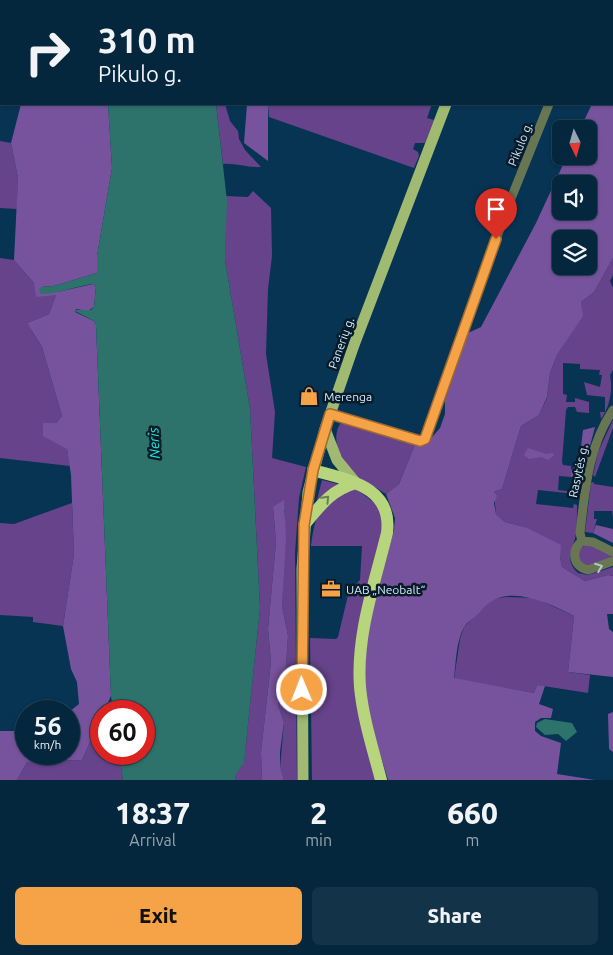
<!DOCTYPE html>
<html lang="en">
<head>
<meta charset="utf-8">
<style>
  :root { --surface:#05273e; --page:#133349; --text:#f1f3f6; --muted:#97a5b0; --line:#264458; --accent:#f6a247 }
  body { margin:0; font-family:Ubuntu,sans-serif; background:var(--page); color:var(--text); height:100vh; display:flex; flex-direction:column; font-size:19px; white-space:nowrap }
  * { box-sizing:border-box; margin:0 }
  p { font-size:16px; color:var(--muted) }
  .icon { flex:none; width:28px; height:28px; fill:none; stroke:currentColor; stroke-width:2; stroke-linecap:round; stroke-linejoin:round }
  .map { position:relative; height:780px; overflow:hidden }
  .sheet { display:flex; flex-direction:column; background:var(--surface); flex:1 }
  .sheet>* { flex:none }
  .banner { position:absolute; left:0px; top:0px; width:614px; height:105px; box-shadow:0 1px 4px #0004,0 0 0 1px var(--line); background:#05273e; color:var(--text); overflow:hidden }
  .needle { width:32px; rotate:175deg }
  .tools { position:absolute; left:552px; top:120px; display:grid; gap:10px }
  .tools a { display:grid; place-items:center; width:45px; height:45px; border-radius:8px; background:var(--surface); box-shadow:0 1px 4px #0004,0 0 0 1px var(--line); font-size:25px }
  .speed { position:absolute; left:15px; top:700px; display:flex; gap:10px; font-size:25px; font-weight:700; text-align:center }
  .speed>* { display:grid; place-content:center; width:65px; height:65px; border-radius:50%; background:var(--surface); box-shadow:0 1px 4px #0004,0 0 0 1px var(--line); line-height:1 }
  .speed small { font-size:12px; font-weight:400 }
  .speed .limit { border:8px solid #d22; background:#fff; color:#111 }
  .pin { position:absolute; display:grid; place-items:center; width:42px; height:42px; color:#fff; margin:-51px -21px; border-radius:50% 50% 50% 0; rotate:-45deg; box-shadow:0 0 5px #0007 }
  .pin .icon { rotate:45deg }
  .me { position:absolute; width:55px; margin:-28px; rotate:359deg; stroke-linejoin:round; filter:drop-shadow(0 0 4px #0008) }
  .turn { display:flex; align-items:center; gap:18px; height:105px; padding:0 15px; font-size:22px }
  .turn .icon { width:65px; height:65px; stroke-width:2.5 }
  .turn b { display:block; font-size:35px; line-height:42px }
  .eta { display:flex; justify-content:space-evenly; align-items:center; height:85px; text-align:center }
  .eta b { font-size:30px; font-weight:800; line-height:35px }
  .primary-button { display:flex; gap:10px; margin-top:auto; padding:10px 15px }
  .primary-button a { flex:1; height:58px; border-radius:8px; background:var(--accent); color:#111; font-size:20px; font-weight:800; line-height:58px; text-align:center }
  .primary-button a+a { background:var(--page); color:var(--text) }
  .map>svg:first-child { display:block }
  .green { fill:#67438c }
  .forest { fill:#77539d; fill-rule:evenodd }
  .water { fill:#2d736b }
  .lines { fill:none; stroke-linecap:round; stroke-linejoin:round }
  .minor { stroke:#697653; stroke-width:9 }
  .major { stroke:#a0ba72; stroke-width:11 }
  .highway { stroke:#b6d57d; stroke-width:12 }
  .oneway { stroke:#688157 }
  .oneway2 { stroke:#b3c7cb }
  .route-casing { stroke:#a0692e; stroke-width:12 }
  .route { stroke:#f6a247; stroke-width:9 }
  .labels { text-anchor:middle; dominant-baseline:central; stroke-width:5; stroke-linejoin:round; paint-order:stroke }
  .street-label { font-size:12px; fill:#d3eafe; stroke:#091a28 }
  .poi-label { font-size:12px; fill:#d3eafe; stroke:#091a28; text-anchor:start }
  .water-label { font-size:14px; font-style:italic; fill:#18efdd; stroke:#091a28 }
</style>
</head>
<body>
<div class="map">
<svg width="613" height="780" viewBox="0 0 613 780">
  <rect width="100%" height="100%" fill="#073453"/>
  <!-- green -->
  <path class="green" d="M 216,104 L 225,104 L 230,121 L 238,131 L 239,139 L 245,150 L 261,167 C 247,168 237,163 223,164 Z
    M 268,104 L 432,104 L 427,118 L 434,120 L 425,143 L 415,143 L 413,149 L 418,152 L 419,156 L 414,168 L 269,117 Z
    M 0,141 L 11,143 L 18,178 L 17,209 L 0,208 Z
    M 253,191 L 271,208 L 272,256 L 268,289 L 266,354 L 275,412 L 272,458 L 306,467 L 299,498 L 295,553 L 297,780 L 284,780 L 280,768 L 284,722 L 278,705 L 285,680 L 288,636 L 282,606 L 285,510 L 273,508 L 276,542 L 268,629 L 271,662 L 261,752 L 262,780 L 235,780 L 236,774 L 244,762 L 260,608 L 250,409 L 225,260 L 226,196 L 248,197 Z
    M 0,258 L 14,260 L 34,283 L 56,295 L 49,314 L 27,323 L 42,347 L 62,416 L 56,423 L 67,449 L 70,466 L 0,458 Z
    M 613,258 L 613,275 L 610,281 L 613,288 L 613,370 L 610,375 C 613,389 610,407 601,419 L 600,412 L 605,412 L 605,397 L 587,395 L 584,382 L 600,387 L 602,375 L 599,375 L 600,370 L 580,369 L 580,364 L 563,363 L 563,394 L 567,395 L 566,402 L 575,402 L 575,398 L 589,402 L 589,413 L 577,412 L 575,407 L 568,407 L 566,410 L 562,462 L 563,465 L 571,466 L 571,477 L 559,476 L 558,490 L 575,492 L 576,488 L 580,489 L 579,498 L 575,498 L 575,494 L 538,490 L 536,504 L 573,508 L 574,504 L 577,505 C 577,514 577,524 576,533 C 574,549 563,559 578,573 L 588,575 L 613,567 L 613,576 L 608,575 L 585,581 L 562,567 L 560,557 L 525,527 L 505,522 L 496,514 L 494,492 L 502,489 L 521,426 L 539,415 L 547,398 L 550,373 L 557,355 L 582,316 L 581,302 L 594,292 Z
    M 613,420 L 613,428 L 595,477 L 593,475 L 598,452 Z
    M 347,422 L 416,442 L 399,484 L 386,494 C 376,487 353,476 347,468 C 338,458 332,436 340,424 Z
    M 322,480 L 342,485 L 316,504 Z
    M 594,482 L 594,484 L 613,487 L 613,517 L 612,511 L 594,511 L 594,519 L 597,519 L 593,533 L 585,532 L 591,483 Z
    M 356,489 L 379,506 L 384,525 L 357,640 L 377,780 L 312,780 L 310,638 L 336,639 L 338,637 L 349,591 L 360,580 L 362,546 L 311,546 C 313,530 316,509 330,498 C 336,493 348,491 356,489 Z
    M 72,503 L 74,554 L 63,626 L 33,622 L 33,617 L 0,615 L 0,523 L 14,524 Z
    M 587,543 L 613,556 L 589,567 L 578,560 L 579,550 Z
    M 507,597 L 535,598 L 574,616 L 568,672 L 590,675 L 588,693 L 537,685 L 534,693 L 454,679 L 460,639 L 464,627 L 491,599 Z
    M 101,717 L 101,754 L 119,754 L 123,780 L 17,780 L 27,762 L 82,760 Z"/>
  <!-- forest -->
  <path class="forest" d="M 613,61 L 613,258 L 594,292 L 581,302 L 583,316 L 557,355 L 550,373 L 547,397 L 539,415 L 521,426 L 502,489 L 494,492 L 497,496 L 494,503 L 496,514 L 505,522 L 525,527 L 561,545 L 560,557 L 562,567 L 585,581 L 608,575 L 613,576 L 613,614 L 607,614 L 609,629 L 613,632 L 613,677 L 568,672 L 574,616 C 545,601 503,581 480,612 C 475,618 467,621 463,629 C 456,644 456,662 454,678 L 534,693 L 537,685 L 545,686 L 539,704 L 553,709 L 551,718 L 541,718 L 535,722 L 535,731 L 541,736 L 561,743 L 557,774 L 595,780 L 388,780 C 381,756 372,731 367,706 C 357,648 380,585 394,530 L 395,518 L 386,494 L 399,484 L 416,442 L 426,444 L 440,428 L 445,414 L 445,400 L 468,333 L 481,327 L 536,223 L 567,156 L 589,156 L 589,129 L 580,129 L 592,104 L 612,104 ZM 561,184 L 589,184 L 589,211 L 561,211 ZM 561,239 L 589,239 L 589,266 L 561,266 Z
    M 21,104 L 108,104 L 112,168 L 97,256 L 97,273 L 54,286 L 41,287 L 57,292 L 93,284 L 96,287 L 94,307 L 88,311 L 76,309 L 75,312 L 94,321 L 96,325 L 111,696 L 104,711 L 101,711 L 101,717 L 82,760 L 27,762 L 17,780 L 0,780 L 0,731 L 26,731 L 26,754 L 69,754 L 69,712 L 79,704 L 77,682 L 71,669 L 63,626 L 74,554 L 71,475 L 67,449 L 43,436 L 43,423 L 56,423 L 62,416 L 42,347 L 27,323 L 49,314 L 56,295 L 36,297 L 34,283 L 14,260 L 18,178 L 11,143 Z
    M 247,104 L 268,104 L 268,161 L 244,143 Z
    M 595,427 L 582,476 L 571,477 L 571,470 L 579,463 L 583,430 Z
    M 528,448 L 546,454 L 553,453 L 554,455 L 548,460 L 542,457 L 529,459 L 524,455 Z
    M 284,500 L 286,538 L 282,606 L 288,636 L 285,680 L 278,705 L 284,722 L 280,752 L 280,767 L 284,780 L 262,780 L 261,752 L 271,662 L 268,629 L 276,542 L 273,507 Z
    M 596,525 L 613,529 L 613,543 L 593,533 Z
    M 613,712 L 613,752 L 609,749 L 608,714 Z"/>
  <!-- water -->
  <path class="water" d="M 108,104 L 216,104 L 227,201 L 225,260 L 250,409 L 260,608 L 244,763 L 236,774 L 235,780 L 123,780 L 119,754 L 144,754 L 144,711 L 113,711 L 111,696 L 96,325 L 94,321 L 73,310 L 91,310 L 94,307 L 96,287 L 93,284 C 75,286 59,294 41,294 L 39,290 L 41,287 L 54,286 L 97,273 L 97,256 L 112,168 Z
    M 545,719 L 572,723 L 577,732 L 566,741 L 558,734 L 545,735 L 536,727 L 537,723 Z"/>
  <g class="lines">
    <!-- minor -->
    <path class="minor" d="M 355,1 L 355,0
      M 590,1 L 591,0
      M 330,413 L 420,441 L 425,439 L 508,206 L 549,104
      M 582,541 L 580,533 C 585,490 588,447 613,410
      M 613,552 L 593,542 L 582,541 C 571,550 572,566 588,570 L 613,561"/>
    <!-- major -->
    <path class="major" d="M 487,1 L 487,0
      M 325,429 L 337,460 L 356,483
      M 303,780 L 302,569 L 308,492 L 325,429 L 354,345 L 446,104"/>
    <!-- highway -->
    <path class="highway" d="M 313,470 C 347,480 393,486 387,533 C 375,582 356,635 360,687 C 363,719 373,749 381,780
      M 304,525 C 320,506 331,490 356,483"/>
  </g>
  <!-- one-way arrows -->
  <defs><path id="oneway-chevron" d="M-2-3.5L2.5 0L-2 3.5" fill="none" stroke-width="1.6" stroke-linecap="round" stroke-linejoin="round" transform="scale(1.25)"/></defs>
  <use class="oneway" href="#oneway-chevron" transform="translate(326 499) rotate(-46)"/>
  <use class="oneway2" href="#oneway-chevron" transform="translate(599 567) rotate(-21)"/>
  <g class="lines">
    <!-- route casing -->
    <g class="route-casing">
      <path id="route" d="M 302,690 L 304,525 L 313,470 L 330,414 L 420,441 L 425,439 L 496,239"/>
    </g>
    <!-- route -->
    <use href="#route" class="route"/>
  </g>
  <!-- icons -->
  <defs>
    <g id="shop-bare" transform="scale(1.5)"><path d="M-5-2.5h2.3a2.7 3.5 0 0 1 5.4 0H5L5.5 6h-11ZM-1.5-2.5h3a1.5 2.3 0 0 0-3 0Z" fill="#f6a247" stroke="#091a28" stroke-width="2.5" paint-order="stroke"/></g>
    <g id="office-bare" transform="scale(1.5)"><path d="M-6-3h4V-5.5h4V-3h4V5H-6ZM-1-4.5V-3h2v-1.5ZM-6 0V1H6V0Z" fill="#f6a247" stroke="#091a28" stroke-width="2.5" paint-order="stroke"/></g>
  </defs>
  <g fill-rule="evenodd">
    <use href="#shop-bare" x="309" y="396"/>
    <use href="#office-bare" x="331" y="589"/>
  </g>
  <g class="labels">
    <!-- street labels -->
    <g class="street-label">
      <text transform="translate(520 144) rotate(-68)">Pikulo g.</text>
      <text transform="translate(341 343) rotate(-70)">Panerių g.</text>
      <text transform="translate(578 471) rotate(-78)">Rasytės g.</text>
    </g>
    <!-- poi labels -->
    <g class="poi-label">
      <text x="324" y="396">Merenga</text>
      <text x="346" y="589">UAB „Neobalt“</text>
    </g>
    <!-- water labels -->
    <g class="water-label">
      <text transform="translate(154 443) rotate(-93)">Neris</text>
    </g>
  </g>
</svg>
<div class="tools">
<a><svg class="needle" viewBox="-14 -14 28 28"><path d="M0-13l5 13h-10z" fill="#e53935"/><path d="M0 13l5-13h-10z" fill="#97a5b0"/></svg></a>
<a><svg class="icon" aria-label="sound" viewBox="0 0 24 24"><path d="M4 9h4l5-4v14l-5-4H4zM17 9q2 3 0 6"/></svg></a>
<a><svg class="icon" aria-label="layers" viewBox="0 0 24 24"><path d="M12 4l9 5-9 5-9-5zM3 14l9 5 9-5"/></svg></a>
</div>
<div class="speed"><div>56<small>km/h</small></div><div class="limit">60</div></div>
<div class="pin" style="left:496px;top:239px;background:#d93025"><svg class="icon" aria-label="arrive" viewBox="0 0 24 24"><path d="M6 21V4h12l-3 4 3 4H6"/></svg></div>
<svg class="me" style="left:302px;top:690px" viewBox="-20 -20 40 40"><circle r="17" fill="#f6a247" stroke="#fff" stroke-width="3"/><path d="M0-11L8 9 0 5-8 9z" fill="#fff"/></svg>
<div class="banner">
<div class="turn"><svg class="icon" aria-label="right" viewBox="0 0 24 24"><path d="M7 20v-9h11M14 6l5 5-5 5"/></svg><div><b>310 m</b>Pikulo g.</div></div>
</div>
</div>
<section class="sheet">
<div class="eta">
<div><b>18:37</b><p>Arrival</p></div>
<div><b>2</b><p>min</p></div>
<div><b>660</b><p>m</p></div>
</div>
<div class="primary-button"><a>Exit</a><a>Share</a></div>
</section>
</body>
</html>
